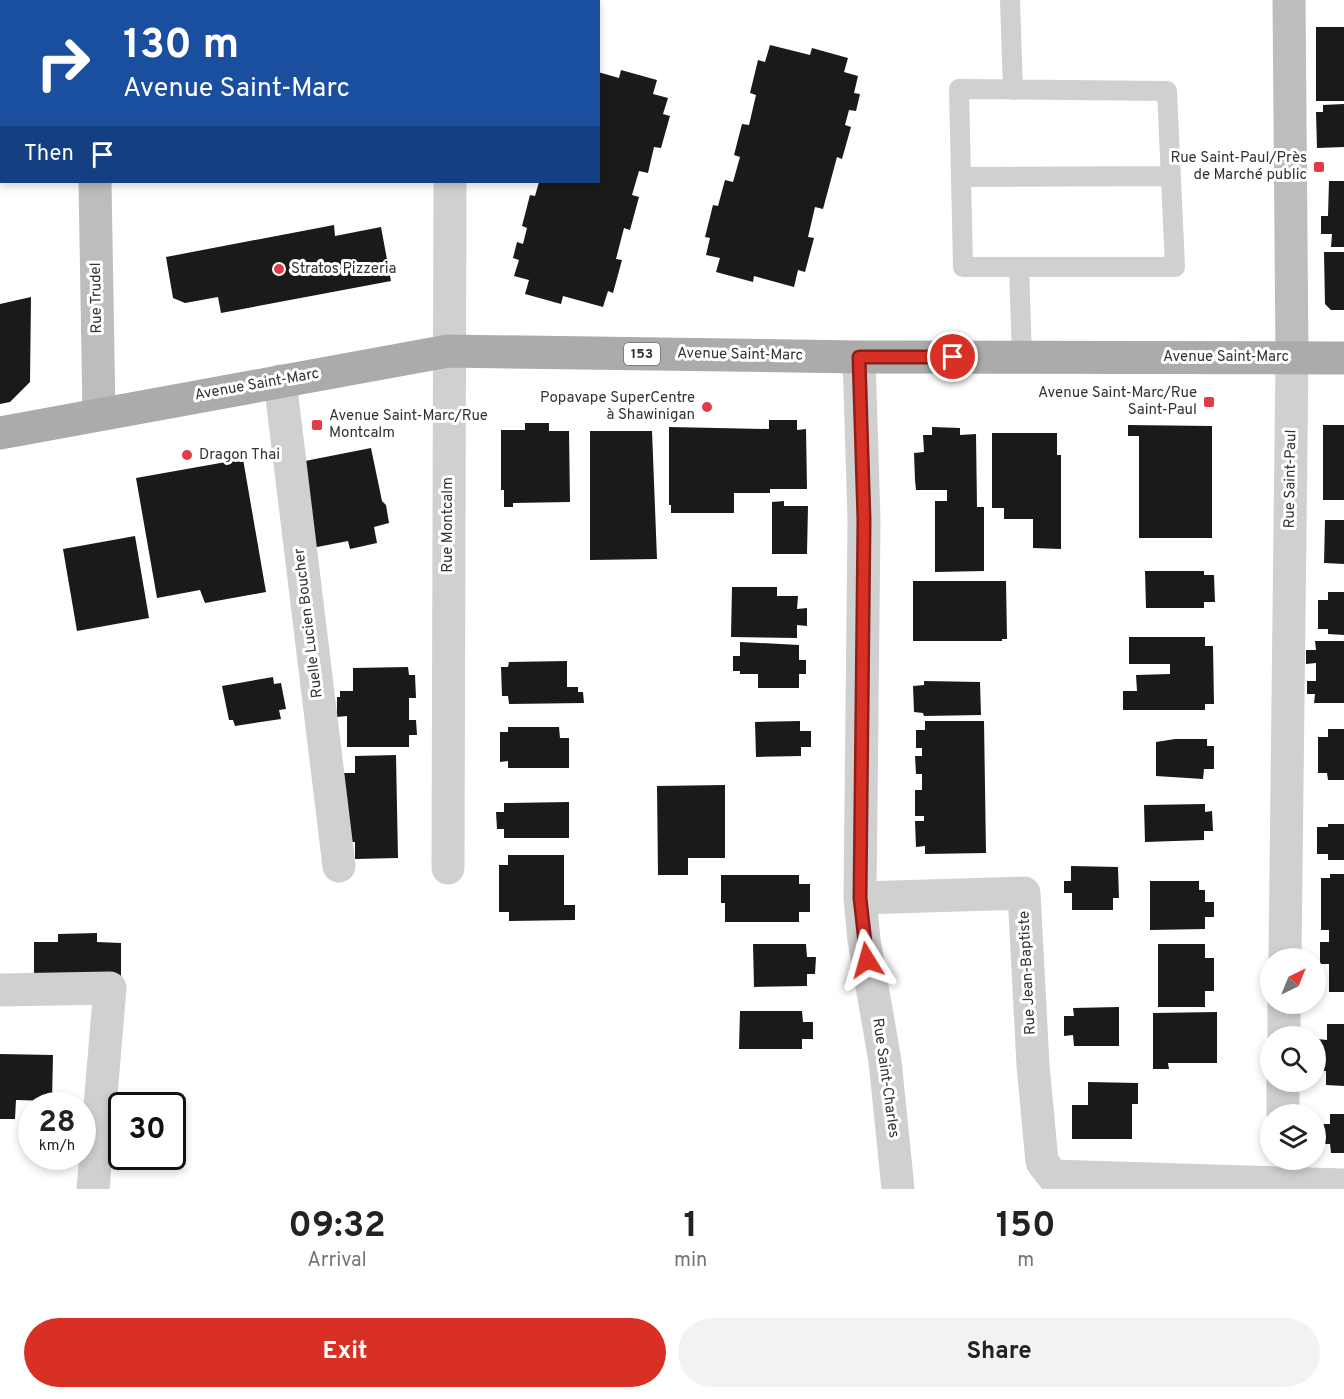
<!DOCTYPE html>
<html lang="en">
<head>
<meta charset="utf-8">
<style>
  :root { --surface:#fff; --page:#f2f2f2; --text:#222; --muted:#767676; --accent:#d93025 }
  body { margin:0; font-family:Overpass,sans-serif; background:var(--page); color:var(--text); height:100vh; display:flex; flex-direction:column; font-size:22px; white-space:nowrap }
  * { box-sizing:border-box; margin:0 }
  p { font-size:20px; color:var(--muted) }
  .icon { flex:none; width:33px; height:33px; fill:none; stroke:currentColor; stroke-width:2; stroke-linecap:round; stroke-linejoin:round }
  .map { position:relative; height:1189px; overflow:hidden }
  .side { display:flex; flex-direction:column; background:var(--surface); flex:1 }
  .side>* { flex:none }
  .guide { position:absolute; left:0px; top:0px; width:600px; height:183px; box-shadow:0 3px 9px #0003; background:#1a4fa0; color:#fff; overflow:hidden }
  .needle { width:39px; rotate:43deg }
  .buttons { position:absolute; left:1260px; top:948px; display:grid; gap:12px }
  .buttons a { display:grid; place-items:center; width:66px; height:66px; border-radius:50%; background:var(--surface); box-shadow:0 3px 9px #0003; font-size:30px }
  .speed { position:absolute; left:18px; top:1092px; display:flex; gap:12px; font-size:30px; font-weight:700; text-align:center }
  .speed>* { display:grid; place-content:center; width:78px; height:78px; border-radius:50%; background:var(--surface); box-shadow:0 3px 9px #0003; line-height:1 }
  .speed small { font-size:15px; font-weight:400 }
  .speed .limit { border:3px solid #111; border-radius:9px; background:#fff; color:#111 }
  .pin { position:absolute; display:grid; place-items:center; width:51px; height:51px; color:#fff; margin:-26px; border:3px solid #fff; border-radius:50%; box-shadow:0 2px 6px #0007 }
  .me { position:absolute; width:66px; margin:-33px; rotate:352deg; stroke-linejoin:round; filter:drop-shadow(0 0 4px #0008) }
  .turn { display:flex; align-items:center; gap:21px; height:126px; padding:0 24px; font-size:27px }
  .turn .icon { width:78px; height:78px; stroke-width:2.5 }
  .turn b { display:block; font-size:42px; line-height:51px }
  .then { display:flex; align-items:center; height:57px; padding:0 24px; background:#0003; gap:12px; font-size:22px }
  .eta { display:flex; justify-content:space-evenly; align-items:center; height:102px; text-align:center }
  .eta b { font-size:36px; font-weight:700; line-height:42px }
  .cta { display:flex; gap:12px; margin-top:auto; padding:12px 24px }
  .cta a { flex:1; height:69px; border-radius:36px; background:var(--accent); color:#fff; font-size:24px; font-weight:700; line-height:69px; text-align:center }
  .cta a+a { background:var(--page); color:var(--text) }
  .map>svg:first-child { display:block }
  .building { fill:#1a1a1a }
  .lines { fill:none; stroke-linecap:round; stroke-linejoin:round }
  .lane { stroke:#d0d0d0; stroke-width:20 }
  .street { stroke:#d0d0d0; stroke-width:33 }
  .secondary { stroke:#bdbdbd; stroke-width:33 }
  .primary { stroke:#ababab; stroke-width:33 }
  .route-casing { stroke:#8d1f18; stroke-width:15 }
  .route { stroke:#d93025; stroke-width:10 }
  .poi-dot { fill:#e63946; stroke:#fff; stroke-width:2 }
  .labels { text-anchor:middle; dominant-baseline:central; stroke-width:6; stroke-linejoin:round; paint-order:stroke }
  .shield { fill:#fff; stroke:#707070; stroke-width:1.5 }
  .shield-label { font-size:14px; font-weight:bold; fill:#333 }
  .poi-label { font-size:15px; fill:#333; stroke:#fff; text-anchor:end }
  .street-label { font-size:15px; fill:#333; stroke:#fff }
</style>
</head>
<body>
<div class="map">
<svg width="1344" height="1189" viewBox="0 0 1344 1189">
  <rect width="100%" height="100%" fill="#fff"/>
  <!-- building -->
  <path class="building" d="M 1316,27 L 1344,27 L 1344,101 L 1316,101 Z
    M 770,45 L 810,55 L 812,48 L 848,58 L 844,72 L 858,76 L 854,93 L 860,94 L 856,111 L 849,110 L 845,125 L 851,127 L 842,159 L 837,157 L 823,209 L 815,207 L 808,237 L 814,238 L 805,272 L 798,270 L 794,287 L 754,276 L 753,282 L 716,272 L 720,258 L 706,255 L 710,238 L 705,237 L 713,205 L 718,206 L 725,180 L 733,182 L 740,157 L 734,155 L 742,124 L 749,125 L 756,95 L 750,93 L 758,60 L 765,62 Z
    M 621,70 L 657,80 L 653,94 L 668,98 L 663,114 L 670,116 L 661,148 L 654,147 L 648,173 L 639,171 L 632,195 L 639,197 L 630,230 L 624,228 L 616,259 L 622,260 L 613,293 L 608,291 L 603,307 L 563,296 L 561,304 L 525,294 L 529,280 L 514,276 L 519,260 L 513,258 L 517,242 L 523,244 L 527,228 L 522,226 L 530,195 L 535,196 L 539,182 L 598,182 L 598,72 L 619,78 Z
    M 1344,104 L 1344,147 L 1317,148 L 1316,112 L 1323,112 L 1323,105 Z
    M 1329,181 L 1344,181 L 1344,247 L 1331,247 L 1332,234 L 1321,234 L 1321,216 L 1328,216 Z
    M 334,225 L 335,236 L 381,227 L 391,281 L 221,313 L 218,297 L 185,303 L 173,298 L 166,257 Z
    M 1324,252 L 1344,252 L 1344,310 L 1331,310 L 1325,304 Z
    M 31,297 L 30,382 L 10,402 L 0,404 L 0,304 Z
    M 769,420 L 797,420 L 797,430 L 806,429 L 807,489 L 770,489 L 770,493 L 734,493 L 734,513 L 671,513 L 671,505 L 669,505 L 669,427 L 769,429 Z
    M 525,423 L 549,423 L 549,431 L 569,431 L 570,502 L 513,503 L 513,507 L 504,507 L 504,490 L 501,490 L 501,430 L 525,430 Z
    M 1128,425 L 1212,426 L 1212,538 L 1139,538 L 1139,436 L 1128,436 Z
    M 1323,425 L 1344,425 L 1344,500 L 1323,500 Z
    M 932,427 L 960,428 L 960,435 L 976,434 L 977,507 L 984,507 L 984,571 L 935,572 L 935,501 L 947,501 L 947,490 L 916,490 L 915,480 L 914,453 L 924,452 L 923,435 L 932,435 Z
    M 590,431 L 652,431 L 657,559 L 590,560 Z
    M 992,433 L 1057,433 L 1057,455 L 1061,455 L 1061,549 L 1033,548 L 1033,519 L 1004,519 L 1004,508 L 992,508 Z
    M 371,448 L 382,501 L 386,505 L 389,523 L 374,527 L 377,543 L 350,549 L 348,541 L 312,548 L 295,463 Z
    M 243,459 L 266,592 L 205,603 L 200,590 L 157,598 L 136,478 Z
    M 784,501 L 784,506 L 808,506 L 807,554 L 772,554 L 772,502 Z
    M 1325,520 L 1344,520 L 1344,564 L 1324,563 Z
    M 135,536 L 149,618 L 77,631 L 63,549 Z
    M 1145,571 L 1204,571 L 1204,575 L 1214,575 L 1215,602 L 1204,602 L 1204,608 L 1146,608 Z
    M 913,581 L 1006,581 L 1007,639 L 1002,639 L 1002,641 L 913,641 Z
    M 732,587 L 777,587 L 777,596 L 798,596 L 797,609 L 807,608 L 807,626 L 797,625 L 797,638 L 731,637 Z
    M 1328,592 L 1344,592 L 1344,635 L 1328,634 L 1328,629 L 1318,629 L 1318,600 L 1328,600 Z
    M 1129,637 L 1205,637 L 1205,646 L 1213,646 L 1214,704 L 1205,704 L 1205,710 L 1123,710 L 1123,691 L 1137,691 L 1136,675 L 1170,674 L 1170,664 L 1129,664 Z
    M 1315,641 L 1344,641 L 1344,703 L 1314,703 L 1315,694 L 1307,694 L 1307,681 L 1316,681 L 1316,663 L 1306,664 L 1306,650 L 1316,650 Z
    M 740,642 L 799,645 L 799,660 L 806,660 L 806,674 L 799,674 L 799,688 L 758,688 L 758,674 L 740,674 L 740,671 L 733,671 L 733,656 L 740,656 Z
    M 567,661 L 567,687 L 578,687 L 578,692 L 583,692 L 584,703 L 509,704 L 508,696 L 502,696 L 501,667 L 508,667 L 509,662 Z
    M 408,667 L 409,675 L 415,675 L 416,698 L 409,698 L 409,720 L 416,720 L 417,735 L 409,735 L 409,747 L 347,747 L 347,716 L 337,717 L 337,697 L 340,697 L 340,691 L 353,691 L 353,668 Z
    M 273,677 L 274,684 L 281,683 L 286,709 L 279,710 L 281,719 L 235,726 L 233,720 L 229,720 L 222,686 Z
    M 924,681 L 980,682 L 981,715 L 924,716 L 923,713 L 914,712 L 913,686 L 924,685 Z
    M 800,721 L 800,731 L 811,731 L 811,747 L 801,747 L 801,756 L 756,757 L 755,722 Z
    M 925,721 L 984,721 L 986,853 L 925,854 L 925,846 L 916,847 L 915,821 L 924,821 L 924,816 L 915,816 L 915,790 L 922,790 L 922,774 L 916,774 L 915,756 L 922,756 L 922,748 L 916,748 L 916,730 L 925,730 Z
    M 508,727 L 559,727 L 560,738 L 569,738 L 569,768 L 508,768 L 508,761 L 500,762 L 500,732 L 508,732 Z
    M 1328,729 L 1344,729 L 1344,780 L 1328,780 L 1327,773 L 1318,773 L 1318,737 L 1328,737 Z
    M 1175,739 L 1207,739 L 1207,746 L 1214,746 L 1214,769 L 1204,769 L 1203,779 L 1156,776 L 1156,742 Z
    M 396,755 L 398,858 L 355,859 L 355,842 L 345,842 L 343,773 L 355,773 L 355,756 Z
    M 725,785 L 725,858 L 688,858 L 688,875 L 658,875 L 657,786 Z
    M 569,802 L 569,838 L 504,838 L 504,829 L 497,829 L 496,812 L 504,812 L 504,803 Z
    M 1205,804 L 1205,812 L 1212,811 L 1213,831 L 1204,831 L 1204,840 L 1145,842 L 1144,805 Z
    M 1328,824 L 1344,824 L 1344,860 L 1328,860 L 1328,854 L 1317,854 L 1317,827 L 1328,827 Z
    M 508,855 L 564,855 L 564,905 L 575,905 L 575,920 L 509,921 L 509,912 L 499,912 L 499,865 L 508,865 Z
    M 1071,866 L 1118,867 L 1119,898 L 1113,898 L 1113,910 L 1072,910 L 1072,893 L 1064,893 L 1064,881 L 1071,881 Z
    M 1330,874 L 1344,874 L 1344,992 L 1329,992 L 1329,964 L 1320,964 L 1320,942 L 1329,942 L 1329,930 L 1321,930 L 1321,878 L 1330,878 Z
    M 721,875 L 799,875 L 799,884 L 810,884 L 810,912 L 799,912 L 799,922 L 725,922 L 725,903 L 721,903 Z
    M 1150,881 L 1199,881 L 1199,890 L 1205,890 L 1205,902 L 1214,902 L 1214,917 L 1205,917 L 1205,929 L 1150,930 Z
    M 97,933 L 97,942 L 121,943 L 121,986 L 34,986 L 34,942 L 58,942 L 58,934 Z
    M 753,944 L 806,944 L 807,957 L 816,957 L 815,974 L 807,974 L 807,986 L 754,987 Z
    M 1158,944 L 1205,944 L 1205,958 L 1214,958 L 1214,991 L 1205,991 L 1205,1007 L 1158,1007 Z
    M 1119,1007 L 1119,1046 L 1074,1046 L 1073,1035 L 1064,1036 L 1064,1016 L 1074,1016 L 1073,1008 Z
    M 740,1011 L 802,1011 L 803,1022 L 813,1022 L 813,1039 L 802,1039 L 802,1049 L 739,1049 Z
    M 1217,1012 L 1217,1063 L 1168,1063 L 1169,1069 L 1153,1069 L 1153,1013 Z
    M 1327,1024 L 1344,1024 L 1344,1086 L 1326,1085 L 1326,1071 L 1317,1071 L 1317,1039 L 1327,1040 Z
    M 0,1054 L 53,1055 L 52,1101 L 16,1100 L 15,1119 L 0,1119 Z
    M 1088,1082 L 1138,1083 L 1138,1104 L 1132,1104 L 1132,1139 L 1072,1139 L 1072,1105 L 1088,1105 Z
    M 1330,1114 L 1344,1114 L 1344,1153 L 1331,1153 L 1330,1144 L 1319,1144 L 1319,1124 L 1330,1124 Z"/>
  <g class="lines">
    <!-- lane -->
    <path class="lane" d="M 1010,0 L 1013,90
      M 959,89 L 1167,91 L 1175,267 L 963,267 Z
      M 961,177 L 1171,176
      M 1019,267 L 1022,357"/>
    <!-- street -->
    <path class="street" d="M 859,357 L 864,520 L 860,898 L 864,940 L 885,1061 L 898,1189
      M 280,381 L 339,866
      M 448,868 L 450,182
      M 860,898 L 1024,893 L 1033,1065 L 1042,1162 L 1053,1176 L 1344,1185
      M 1285,958 L 1292,357
      M 0,990 L 110,988 L 93,1189
      M 1284,1036 L 1284,1004
      M 1283,1114 L 1283,1082"/>
    <!-- secondary -->
    <path class="secondary" d="M 92,0 L 93,2
      M 1289,0 L 1292,357
      M 95,182 L 99,414"/>
    <!-- primary -->
    <path class="primary" d="M 459,2 L 471,0
      M 0,81 L 2,80
      M 0,433 L 448,351 L 859,357 L 1344,358"/>
  </g>
  <g class="lines">
    <!-- route casing -->
    <g class="route-casing">
      <path id="route" d="M 867,960 L 860,898 L 864,520 L 859,357 L 953,357"/>
    </g>
    <!-- route -->
    <use href="#route" class="route"/>
  </g>
  <!-- markers -->
  <g class="poi-dot">
    <rect x="1313" y="161" width="12" height="12" rx="3"/>
    <circle cx="279" cy="269" r="6"/>
    <rect x="1203" y="396" width="12" height="12" rx="3"/>
    <circle cx="707" cy="407" r="6"/>
    <rect x="311" y="419" width="12" height="12" rx="3"/>
    <circle cx="187" cy="455" r="6"/>
  </g>
  <g class="labels">
    <!-- shield labels -->
    <rect class="shield" x="624" y="343" width="36" height="22" rx="4.5"/>
    <g class="shield-label">
      <text x="642" y="354">153</text>
    </g>
    <!-- poi labels -->
    <g class="poi-label">
      <text x="1307" y="158">Rue Saint-Paul/Près<tspan x="1307" dy="17">de Marché public</tspan></text>
      <text x="291" y="269" text-anchor="start">Stratos Pizzeria</text>
      <text x="1197" y="393">Avenue Saint-Marc/Rue<tspan x="1197" dy="17">Saint-Paul</tspan></text>
      <text x="695" y="398">Popavape SuperCentre<tspan x="695" dy="17">à Shawinigan</tspan></text>
      <text x="329" y="416" text-anchor="start">Avenue Saint-Marc/Rue<tspan x="329" dy="17">Montcalm</tspan></text>
      <text x="199" y="455" text-anchor="start">Dragon Thai</text>
    </g>
    <!-- street labels -->
    <g class="street-label">
      <text transform="translate(97 298) rotate(-91)">Rue Trudel</text>
      <text transform="translate(740 355) rotate(1)">Avenue Saint-Marc</text>
      <text x="1226" y="357">Avenue Saint-Marc</text>
      <text transform="translate(257 385) rotate(-10)">Avenue Saint-Marc</text>
      <text transform="translate(1291 479) rotate(-89)">Rue Saint-Paul</text>
      <text transform="translate(448 525) rotate(-90)">Rue Montcalm</text>
      <text transform="translate(309 623) rotate(-97)">Ruelle Lucien Boucher</text>
      <text transform="translate(1028 973) rotate(-93)">Rue Jean-Baptiste</text>
      <text transform="translate(885 1078) rotate(82)">Rue Saint-Charles</text>
    </g>
  </g>
</svg>
<div class="buttons">
<a><svg class="needle" viewBox="-14 -14 28 28"><path d="M0-13l5 13h-10z" fill="#e53935"/><path d="M0 13l5-13h-10z" fill="#767676"/></svg></a>
<a><svg class="icon" aria-label="search" viewBox="0 0 24 24"><circle cx="10" cy="10" r="6"/><path d="M15 15l6 6"/></svg></a>
<a><svg class="icon" aria-label="layers" viewBox="0 0 24 24"><path d="M12 4l9 5-9 5-9-5zM3 14l9 5 9-5"/></svg></a>
</div>
<div class="speed"><div>28<small>km/h</small></div><div class="limit">30</div></div>
<div class="pin" style="left:953px;top:357px;background:#d93025"><svg class="icon" aria-label="arrive" viewBox="0 0 24 24"><path d="M6 21V4h12l-3 4 3 4H6"/></svg></div>
<svg class="me" style="left:867px;top:960px" viewBox="-20 -20 40 40"><path d="M0-17L14 15 0 8-14 15z" fill="#d93025" stroke="#fff" stroke-width="4"/></svg>
<div class="guide">
<div class="turn"><svg class="icon" aria-label="right" viewBox="0 0 24 24"><path d="M7 20v-9h11M14 6l5 5-5 5"/></svg><div><b>130 m</b>Avenue Saint-Marc</div></div>
<div class="then">Then<svg class="icon" aria-label="arrive" viewBox="0 0 24 24"><path d="M6 21V4h12l-3 4 3 4H6"/></svg></div>
</div>
</div>
<section class="side">
<div class="eta">
<div><b>09:32</b><p>Arrival</p></div>
<div><b>1</b><p>min</p></div>
<div><b>150</b><p>m</p></div>
</div>
<div class="cta"><a>Exit</a><a>Share</a></div>
</section>
</body>
</html>
